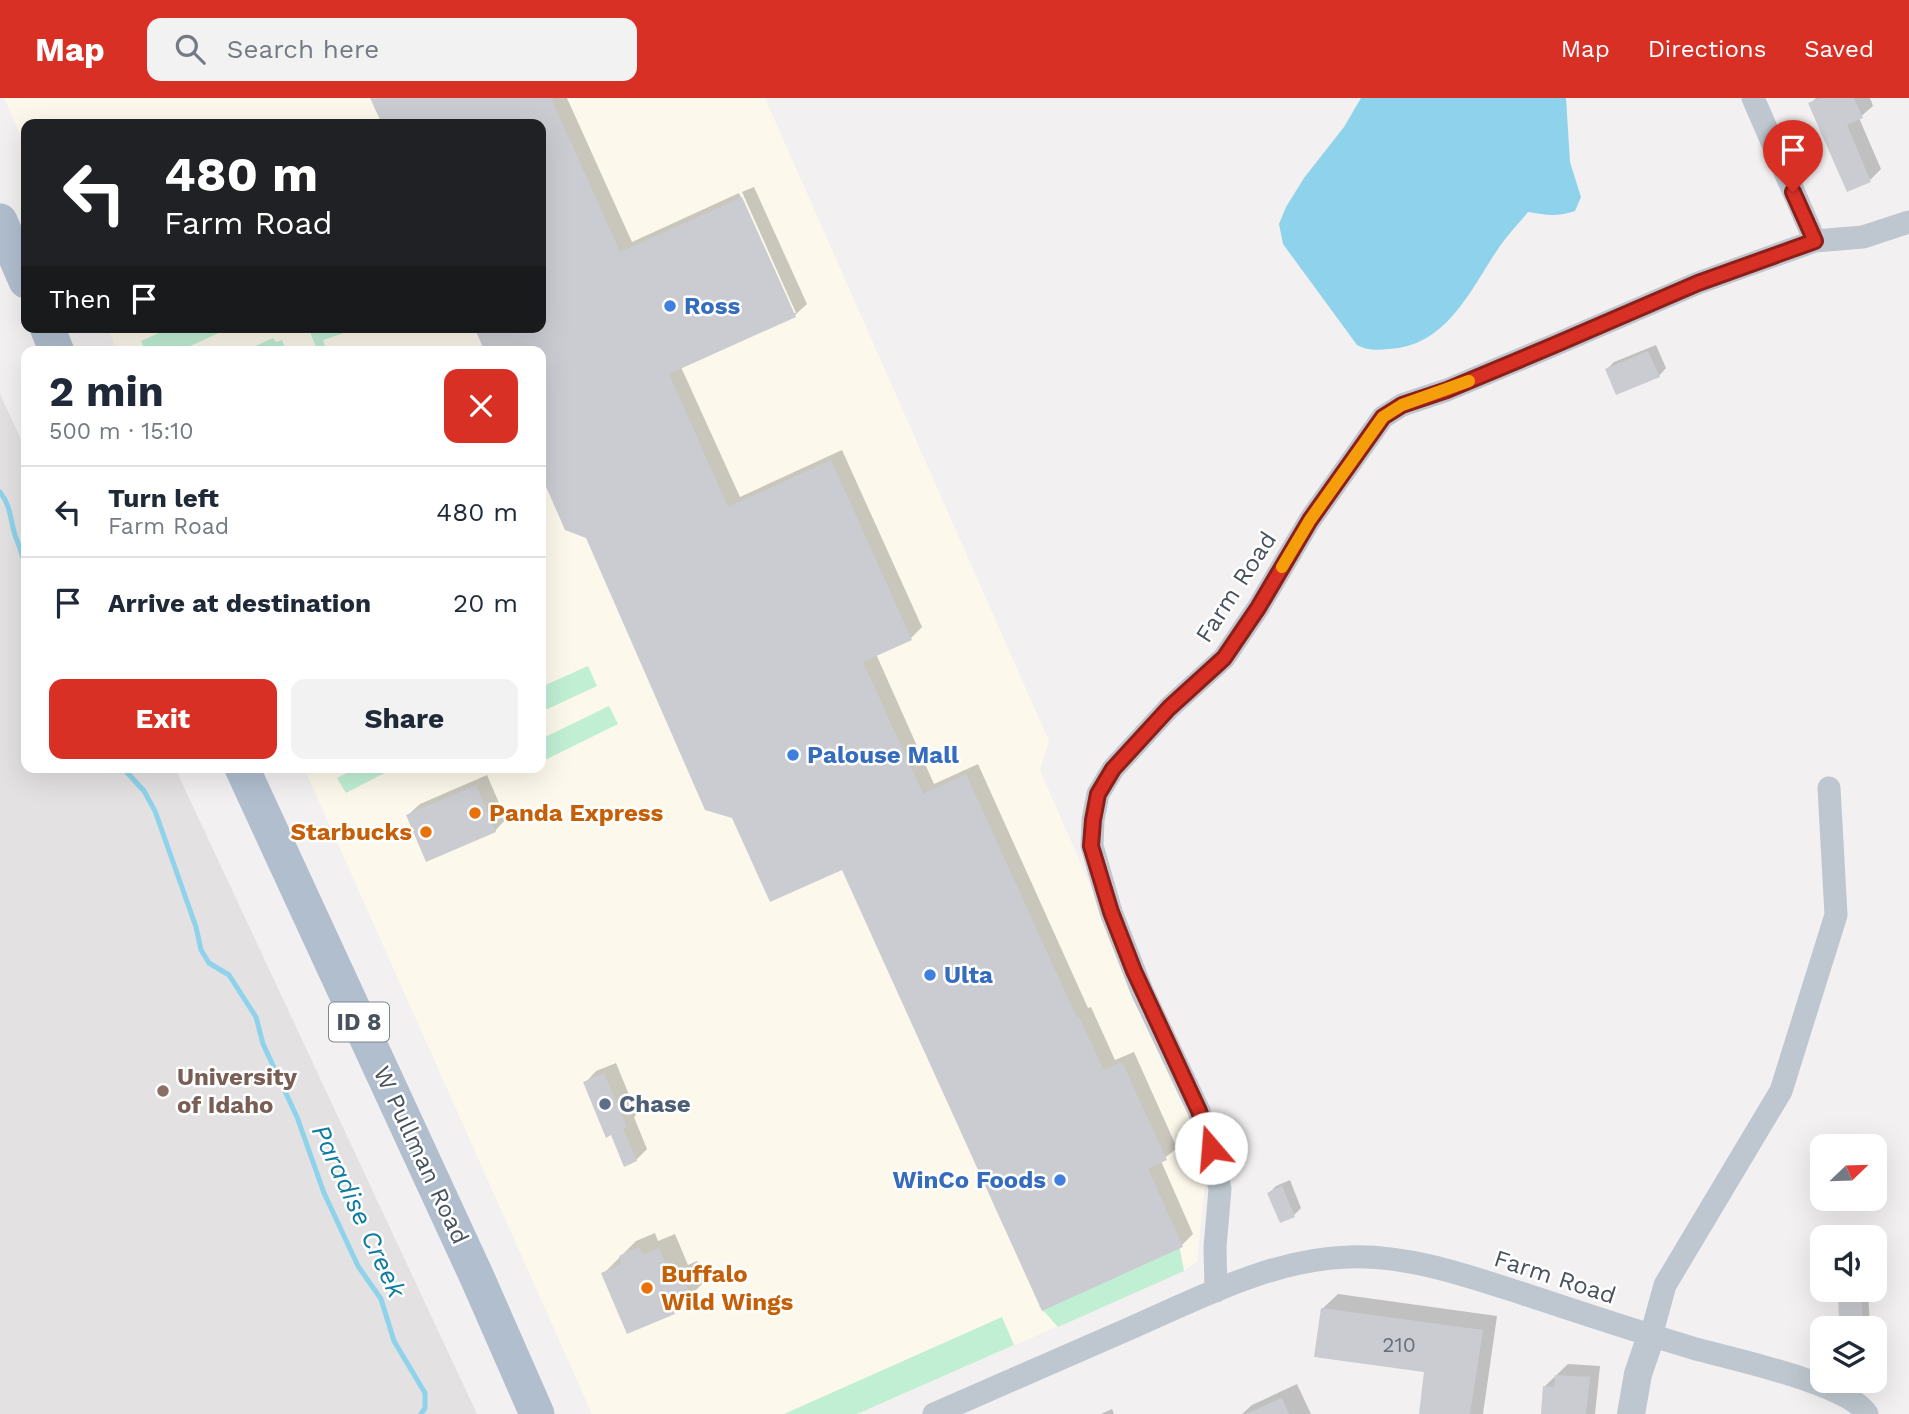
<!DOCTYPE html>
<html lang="en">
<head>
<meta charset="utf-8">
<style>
  :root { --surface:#fff; --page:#f2f2f3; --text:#1f2937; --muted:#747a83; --line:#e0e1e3; --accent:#d93025 }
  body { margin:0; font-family:"Work Sans",sans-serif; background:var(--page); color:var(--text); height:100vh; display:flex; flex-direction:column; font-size:26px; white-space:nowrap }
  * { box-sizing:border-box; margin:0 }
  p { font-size:23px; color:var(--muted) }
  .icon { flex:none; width:38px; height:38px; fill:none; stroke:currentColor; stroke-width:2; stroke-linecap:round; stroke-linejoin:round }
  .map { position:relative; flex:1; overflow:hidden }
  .side { position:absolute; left:21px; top:248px; width:525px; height:427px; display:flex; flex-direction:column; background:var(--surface); border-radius:14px; box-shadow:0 7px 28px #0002 }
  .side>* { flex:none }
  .guide { position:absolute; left:21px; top:21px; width:525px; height:214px; border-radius:14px; box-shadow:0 7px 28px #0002; background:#202124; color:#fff; overflow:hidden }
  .needle { width:46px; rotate:67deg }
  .controls { position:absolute; left:1810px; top:1036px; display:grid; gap:14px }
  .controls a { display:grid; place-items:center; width:77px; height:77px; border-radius:14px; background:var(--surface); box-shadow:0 7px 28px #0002; font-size:35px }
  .pin { position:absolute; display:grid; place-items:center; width:60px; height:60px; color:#fff; margin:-72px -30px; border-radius:50% 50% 50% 0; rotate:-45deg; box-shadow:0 0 7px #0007 }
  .pin .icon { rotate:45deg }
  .me { position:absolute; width:77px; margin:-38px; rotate:342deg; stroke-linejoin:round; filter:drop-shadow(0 0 5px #0008) }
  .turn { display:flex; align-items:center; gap:24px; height:147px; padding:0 28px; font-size:32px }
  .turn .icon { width:91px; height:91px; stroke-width:2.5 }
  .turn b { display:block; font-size:49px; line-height:60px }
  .then { display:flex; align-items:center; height:66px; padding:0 28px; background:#0003; gap:14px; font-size:26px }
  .round { display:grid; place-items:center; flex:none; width:74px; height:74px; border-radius:14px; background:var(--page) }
  .overview { display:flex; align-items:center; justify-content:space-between; height:119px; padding:0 28px }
  h1 { font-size:42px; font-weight:700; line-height:52px }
  .action { display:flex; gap:14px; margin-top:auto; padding:14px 28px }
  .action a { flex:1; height:80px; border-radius:14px; background:var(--accent); color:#fff; font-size:28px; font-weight:700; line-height:80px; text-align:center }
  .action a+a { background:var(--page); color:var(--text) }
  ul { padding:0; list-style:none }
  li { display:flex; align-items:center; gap:21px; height:91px; padding:0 28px; border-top:2px solid var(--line) }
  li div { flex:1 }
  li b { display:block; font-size:26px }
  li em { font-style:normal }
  header { display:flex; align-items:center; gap:42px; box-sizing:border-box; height:98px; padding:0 35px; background:var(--accent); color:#fff }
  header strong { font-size:33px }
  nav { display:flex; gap:38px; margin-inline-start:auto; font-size:24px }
  .search { width:490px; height:63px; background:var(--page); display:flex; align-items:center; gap:18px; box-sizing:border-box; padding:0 24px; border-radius:14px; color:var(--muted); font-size:26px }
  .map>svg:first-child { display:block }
  .commercial { fill:#fcf8eb }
  .education { fill:#e3e1e2 }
  .green { fill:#c0efd4 }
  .water { fill:#8ed3eb }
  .shadow { fill:#0003 }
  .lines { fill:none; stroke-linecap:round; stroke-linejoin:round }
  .stream { stroke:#8ed3eb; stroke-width:5 }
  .building { fill:#caccd2 }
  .minor { stroke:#bec7cf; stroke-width:23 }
  .tertiary { stroke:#bec7cf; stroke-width:28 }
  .primary { stroke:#b0bece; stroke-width:35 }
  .route-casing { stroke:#8d1f18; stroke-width:18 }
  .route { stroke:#d93025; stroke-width:12 }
  .slow { stroke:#f59e0b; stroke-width:12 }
  .shop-dot { fill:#3f7fe0; stroke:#fff; stroke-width:2.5 }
  .food-dot { fill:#e8710a; stroke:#fff; stroke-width:2.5 }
  .education-dot { fill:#8d6e63; stroke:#fff; stroke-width:2.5 }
  .service-dot { fill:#5c6f8a; stroke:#fff; stroke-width:2.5 }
  .labels { text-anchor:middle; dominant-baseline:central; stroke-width:5; stroke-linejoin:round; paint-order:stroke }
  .number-label { font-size:21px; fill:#68707a }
  .shield { fill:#fff; stroke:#7f868e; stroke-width:2 }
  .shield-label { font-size:23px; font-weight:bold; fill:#48525d }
  .shop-label { font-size:24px; font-weight:bold; fill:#366cbe; stroke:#fff; text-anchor:start }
  .street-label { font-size:24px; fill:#48525d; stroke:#fff }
  .food-label { font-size:24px; font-weight:bold; fill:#c56008; stroke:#fff; text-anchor:start }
  .education-label { font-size:24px; font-weight:bold; fill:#785e54; stroke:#fff; text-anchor:start }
  .service-label { font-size:24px; font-weight:bold; fill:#4e5e75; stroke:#fff; text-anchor:start }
  .water-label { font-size:26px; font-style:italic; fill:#0e7ba2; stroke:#fff }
</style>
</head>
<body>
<header>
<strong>Map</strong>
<div class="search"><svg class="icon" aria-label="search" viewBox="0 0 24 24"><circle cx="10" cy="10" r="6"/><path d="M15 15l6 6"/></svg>Search here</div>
<nav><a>Map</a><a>Directions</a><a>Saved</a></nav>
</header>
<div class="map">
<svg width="1909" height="1316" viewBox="0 0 1909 1316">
  <rect width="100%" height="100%" fill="#f2f0f0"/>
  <!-- commercial -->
  <path class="commercial" d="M 4,0 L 765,0 L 1049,643 L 1040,672 L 1208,1057 L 1197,1163 L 1184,1173 L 857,1316 L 592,1316 L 304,670 L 541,670 L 541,254 L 118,254 L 107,229 L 541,229 L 541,26 L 26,26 L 26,50 Z"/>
  <!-- education -->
  <path class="education" d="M 0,296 L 26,352 L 26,670 L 175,670 L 477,1316 L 0,1316 Z"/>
  <!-- green -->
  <path class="green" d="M 172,229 L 232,229 L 177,254 L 146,254 L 141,243 Z
    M 308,229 L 350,229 L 344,235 L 323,242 L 326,251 L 318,254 Z
    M 273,240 L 276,244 L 282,242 L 287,254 L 243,254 Z
    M 588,568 L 597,588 L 541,614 L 541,589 Z
    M 609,608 L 618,626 L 541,664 L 541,641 Z
    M 357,670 L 394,670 L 346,695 L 337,680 Z
    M 1179,1147 L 1184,1173 L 1058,1229 L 1039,1208 Z
    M 1002,1219 L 1014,1247 L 857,1316 L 784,1316 Z"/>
  <!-- water -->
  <path class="water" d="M 1361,0 L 1566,0 L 1570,64 L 1581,99 L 1575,113 C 1558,119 1545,117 1528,114 C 1519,125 1508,136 1500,148 C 1471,190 1448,248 1389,251 C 1376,252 1369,253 1357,247 L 1283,146 L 1279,126 L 1286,109 L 1304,80 L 1344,29 Z"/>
  <!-- shadow -->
  <path class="shadow" d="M 372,0 L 567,0 L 632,144 L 739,95 L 793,215 L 796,215 L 742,94 L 754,89 L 807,206 L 795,217 L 681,269 L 740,399 L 842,352 L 922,529 L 911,540 L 876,556 L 934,686 L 978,666 L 1088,910 L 1091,909 L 1115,962 L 1134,954 L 1177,1050 L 1161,1063 L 1193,1136 L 1182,1147 L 843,769 L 734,719 L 588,439 L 567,430 L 541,373 L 541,26 L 384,26 Z
    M 1816,0 L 1870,0 L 1873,8 L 1859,20 L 1881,71 L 1870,82 L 1810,6 Z
    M 1656,247 L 1666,270 L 1659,278 L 1607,271 L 1614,264 Z
    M 487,677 L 506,721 L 495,733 L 408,717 L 420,706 Z
    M 616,965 L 637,1016 L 634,1019 L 647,1051 L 636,1062 L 612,1035 L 585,985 L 596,973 Z
    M 1290,1082 L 1301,1110 L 1294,1117 L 1269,1095 L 1276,1088 Z
    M 655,1135 L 658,1143 L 675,1136 L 688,1167 L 697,1163 L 706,1182 L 674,1214 L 603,1176 L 636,1143 Z
    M 1842,1192 L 1868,1192 L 1870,1230 L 1841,1230 L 1840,1194 Z
    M 1338,1196 L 1497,1218 L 1483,1316 L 1420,1316 L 1426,1272 L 1322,1211 Z
    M 1568,1266 L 1600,1268 L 1595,1316 L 1543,1316 L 1544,1289 Z
    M 1297,1286 L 1311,1316 L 1242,1316 L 1252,1307 Z
    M 1112,1311 L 1114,1316 L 1101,1316 Z"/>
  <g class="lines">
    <!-- stream -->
    <path class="stream" d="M 0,394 C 11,408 10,421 15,437 C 19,448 23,458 26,470
      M 123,670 L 144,693 L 155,713 L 196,829 L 201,852 L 209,865 L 229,877 L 256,919 L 263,946 L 297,1019 L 324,1095 L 358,1168 L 381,1201 L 394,1243 L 425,1295 L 425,1310 L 421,1316"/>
  </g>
  <!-- building -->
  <path class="building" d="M 370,0 L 551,0 L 620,154 L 742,99 L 796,219 L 669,276 L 728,409 L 831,362 L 912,542 L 863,564 L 923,696 L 966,676 L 1077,920 L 1079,919 L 1104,972 L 1122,964 L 1167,1062 L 1148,1071 L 1183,1149 L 1042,1213 L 842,772 L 770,804 L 732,720 L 705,712 L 586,440 L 565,432 L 541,377 L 541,254 L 485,254 L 474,229 L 541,229 L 541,26 L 382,26 Z
    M 1821,0 L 1854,0 L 1863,20 L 1847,27 L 1871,84 L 1847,94 L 1808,5 Z
    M 1648,253 L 1660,279 L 1616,297 L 1605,271 Z
    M 476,687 L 496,734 L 426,764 L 406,717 Z
    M 604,975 L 627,1029 L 623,1031 L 637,1063 L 624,1069 L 611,1037 L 606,1040 L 583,984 Z
    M 1282,1088 L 1295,1119 L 1280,1125 L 1267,1095 Z
    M 639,1149 L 643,1157 L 659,1150 L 673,1181 L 682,1177 L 691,1198 L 671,1207 L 675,1216 L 627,1236 L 601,1175 L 622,1166 L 619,1158 Z
    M 1861,1192 L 1863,1230 L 1839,1230 L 1838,1193 Z
    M 1321,1210 L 1483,1232 L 1470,1316 L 1419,1316 L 1424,1274 L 1314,1259 Z
    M 1555,1277 L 1590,1279 L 1586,1316 L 1541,1316 L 1543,1288 L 1554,1289 Z
    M 1282,1300 L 1289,1316 L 1246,1316 Z"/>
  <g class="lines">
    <!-- minor -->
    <path class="minor" d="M 1753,0 L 1815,143 L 1863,139 L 1909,124
      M 1216,1193 L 1215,1149 L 1220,1091 L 1211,1050 L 1199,1013 L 1142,893 L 1111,814 L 1092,748 L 1093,722 L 1098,696 L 1113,671 L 1169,610 L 1224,560 L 1258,510 L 1310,422 L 1383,319 L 1402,307 L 1447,292 L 1552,248 L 1698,185 L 1815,143
      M 1651,1238 L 1665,1187 L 1781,993 L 1836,817 L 1829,690
      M 934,1316 C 1000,1287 1067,1258 1133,1229 C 1201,1199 1273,1161 1349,1159 C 1409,1157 1468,1178 1524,1196 C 1581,1215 1638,1234 1696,1251 C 1733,1261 1849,1286 1867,1316"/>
    <!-- tertiary -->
    <path class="tertiary" d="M 1631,1316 L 1638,1276 L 1651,1238"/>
    <!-- primary -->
    <path class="primary" d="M 0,123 L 26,183
      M 47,229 L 57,254
      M 242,670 L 476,1177 L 537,1316"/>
  </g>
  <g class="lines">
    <!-- route casing -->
    <g class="route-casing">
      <path id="route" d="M 1211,1050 L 1199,1013 L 1134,873 L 1111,814 L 1091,748 L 1093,722 L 1098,696 L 1113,671 L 1169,610 L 1224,560 L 1258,510 L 1310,422 L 1383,319 L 1402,307 L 1447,292 L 1552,248 L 1698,185 L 1815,143 L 1793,94"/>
    </g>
    <!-- route -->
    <use href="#route" class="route"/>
    <!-- slow -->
    <path class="slow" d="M 1282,469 L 1310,422 L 1383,319 L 1402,307 L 1469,283"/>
  </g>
  <!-- markers -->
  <g class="shop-dot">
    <circle cx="670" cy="208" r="7"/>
    <circle cx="793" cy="657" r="7"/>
    <circle cx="930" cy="877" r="7"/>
    <circle cx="1060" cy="1082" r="7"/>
  </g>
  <g class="food-dot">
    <circle cx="475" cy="715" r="7"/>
    <circle cx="426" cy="734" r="7"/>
    <circle cx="647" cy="1190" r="7"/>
  </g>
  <circle class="education-dot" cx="163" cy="993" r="7"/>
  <circle class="service-dot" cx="605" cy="1006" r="7"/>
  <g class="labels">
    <!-- number labels -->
    <g class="number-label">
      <text x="1399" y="1246">210</text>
    </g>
    <!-- shield labels -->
    <rect class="shield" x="329" y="904.5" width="60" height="39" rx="5"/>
    <g class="shield-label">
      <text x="359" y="924">ID 8</text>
    </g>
    <!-- shop labels -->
    <g class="shop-label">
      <text x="684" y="208">Ross</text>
      <text x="807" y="657">Palouse Mall</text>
      <text x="944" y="877">Ulta</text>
      <text x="1046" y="1082" text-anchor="end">WinCo Foods</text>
    </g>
    <!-- street labels -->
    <g class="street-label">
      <text transform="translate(1236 489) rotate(-57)">Farm Road</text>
      <text transform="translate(421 1057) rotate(65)">W Pullman Road</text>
      <text transform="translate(1555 1179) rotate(18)">Farm Road</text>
    </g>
    <!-- food labels -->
    <g class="food-label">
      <text x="489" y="715">Panda Express</text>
      <text x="412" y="734" text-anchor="end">Starbucks</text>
      <text x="661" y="1176">Buffalo<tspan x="661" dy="28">Wild Wings</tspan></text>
    </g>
    <!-- education labels -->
    <g class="education-label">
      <text x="177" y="979">University<tspan x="177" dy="28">of Idaho</tspan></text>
    </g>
    <!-- service labels -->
    <g class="service-label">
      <text x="619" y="1006">Chase</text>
    </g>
    <!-- water labels -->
    <g class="water-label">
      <text transform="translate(359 1113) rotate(65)">Paradise Creek</text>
    </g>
  </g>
</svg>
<div class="controls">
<a><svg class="needle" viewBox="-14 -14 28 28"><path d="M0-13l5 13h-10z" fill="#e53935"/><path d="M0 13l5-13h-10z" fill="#747a83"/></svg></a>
<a><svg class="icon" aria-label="sound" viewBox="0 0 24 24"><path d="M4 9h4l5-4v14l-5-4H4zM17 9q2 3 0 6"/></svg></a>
<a><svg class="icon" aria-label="layers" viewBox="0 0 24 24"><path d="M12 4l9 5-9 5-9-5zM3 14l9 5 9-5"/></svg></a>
</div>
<div class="pin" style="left:1793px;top:94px;background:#d93025"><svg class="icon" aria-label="arrive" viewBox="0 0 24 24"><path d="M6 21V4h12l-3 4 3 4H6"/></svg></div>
<svg class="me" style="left:1211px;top:1050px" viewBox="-20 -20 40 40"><circle r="19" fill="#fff"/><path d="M0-13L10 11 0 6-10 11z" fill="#d93025"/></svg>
<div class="guide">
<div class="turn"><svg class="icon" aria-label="left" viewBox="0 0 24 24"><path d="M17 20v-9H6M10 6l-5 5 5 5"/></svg><div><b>480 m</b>Farm Road</div></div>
<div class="then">Then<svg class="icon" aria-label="arrive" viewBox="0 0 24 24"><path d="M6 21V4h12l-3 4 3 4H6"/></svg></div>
</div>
<section class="side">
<div class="overview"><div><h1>2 min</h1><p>500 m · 15:10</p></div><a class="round" style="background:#d93025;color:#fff"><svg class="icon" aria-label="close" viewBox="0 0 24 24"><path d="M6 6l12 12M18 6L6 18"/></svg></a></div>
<ul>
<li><svg class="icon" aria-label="left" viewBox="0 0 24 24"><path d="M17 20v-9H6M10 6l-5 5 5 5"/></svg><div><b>Turn left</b><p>Farm Road</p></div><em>480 m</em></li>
<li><svg class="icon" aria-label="arrive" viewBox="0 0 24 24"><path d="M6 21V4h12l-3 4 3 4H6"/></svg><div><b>Arrive at destination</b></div><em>20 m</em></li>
</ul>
<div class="action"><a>Exit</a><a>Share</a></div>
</section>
</div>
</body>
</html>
